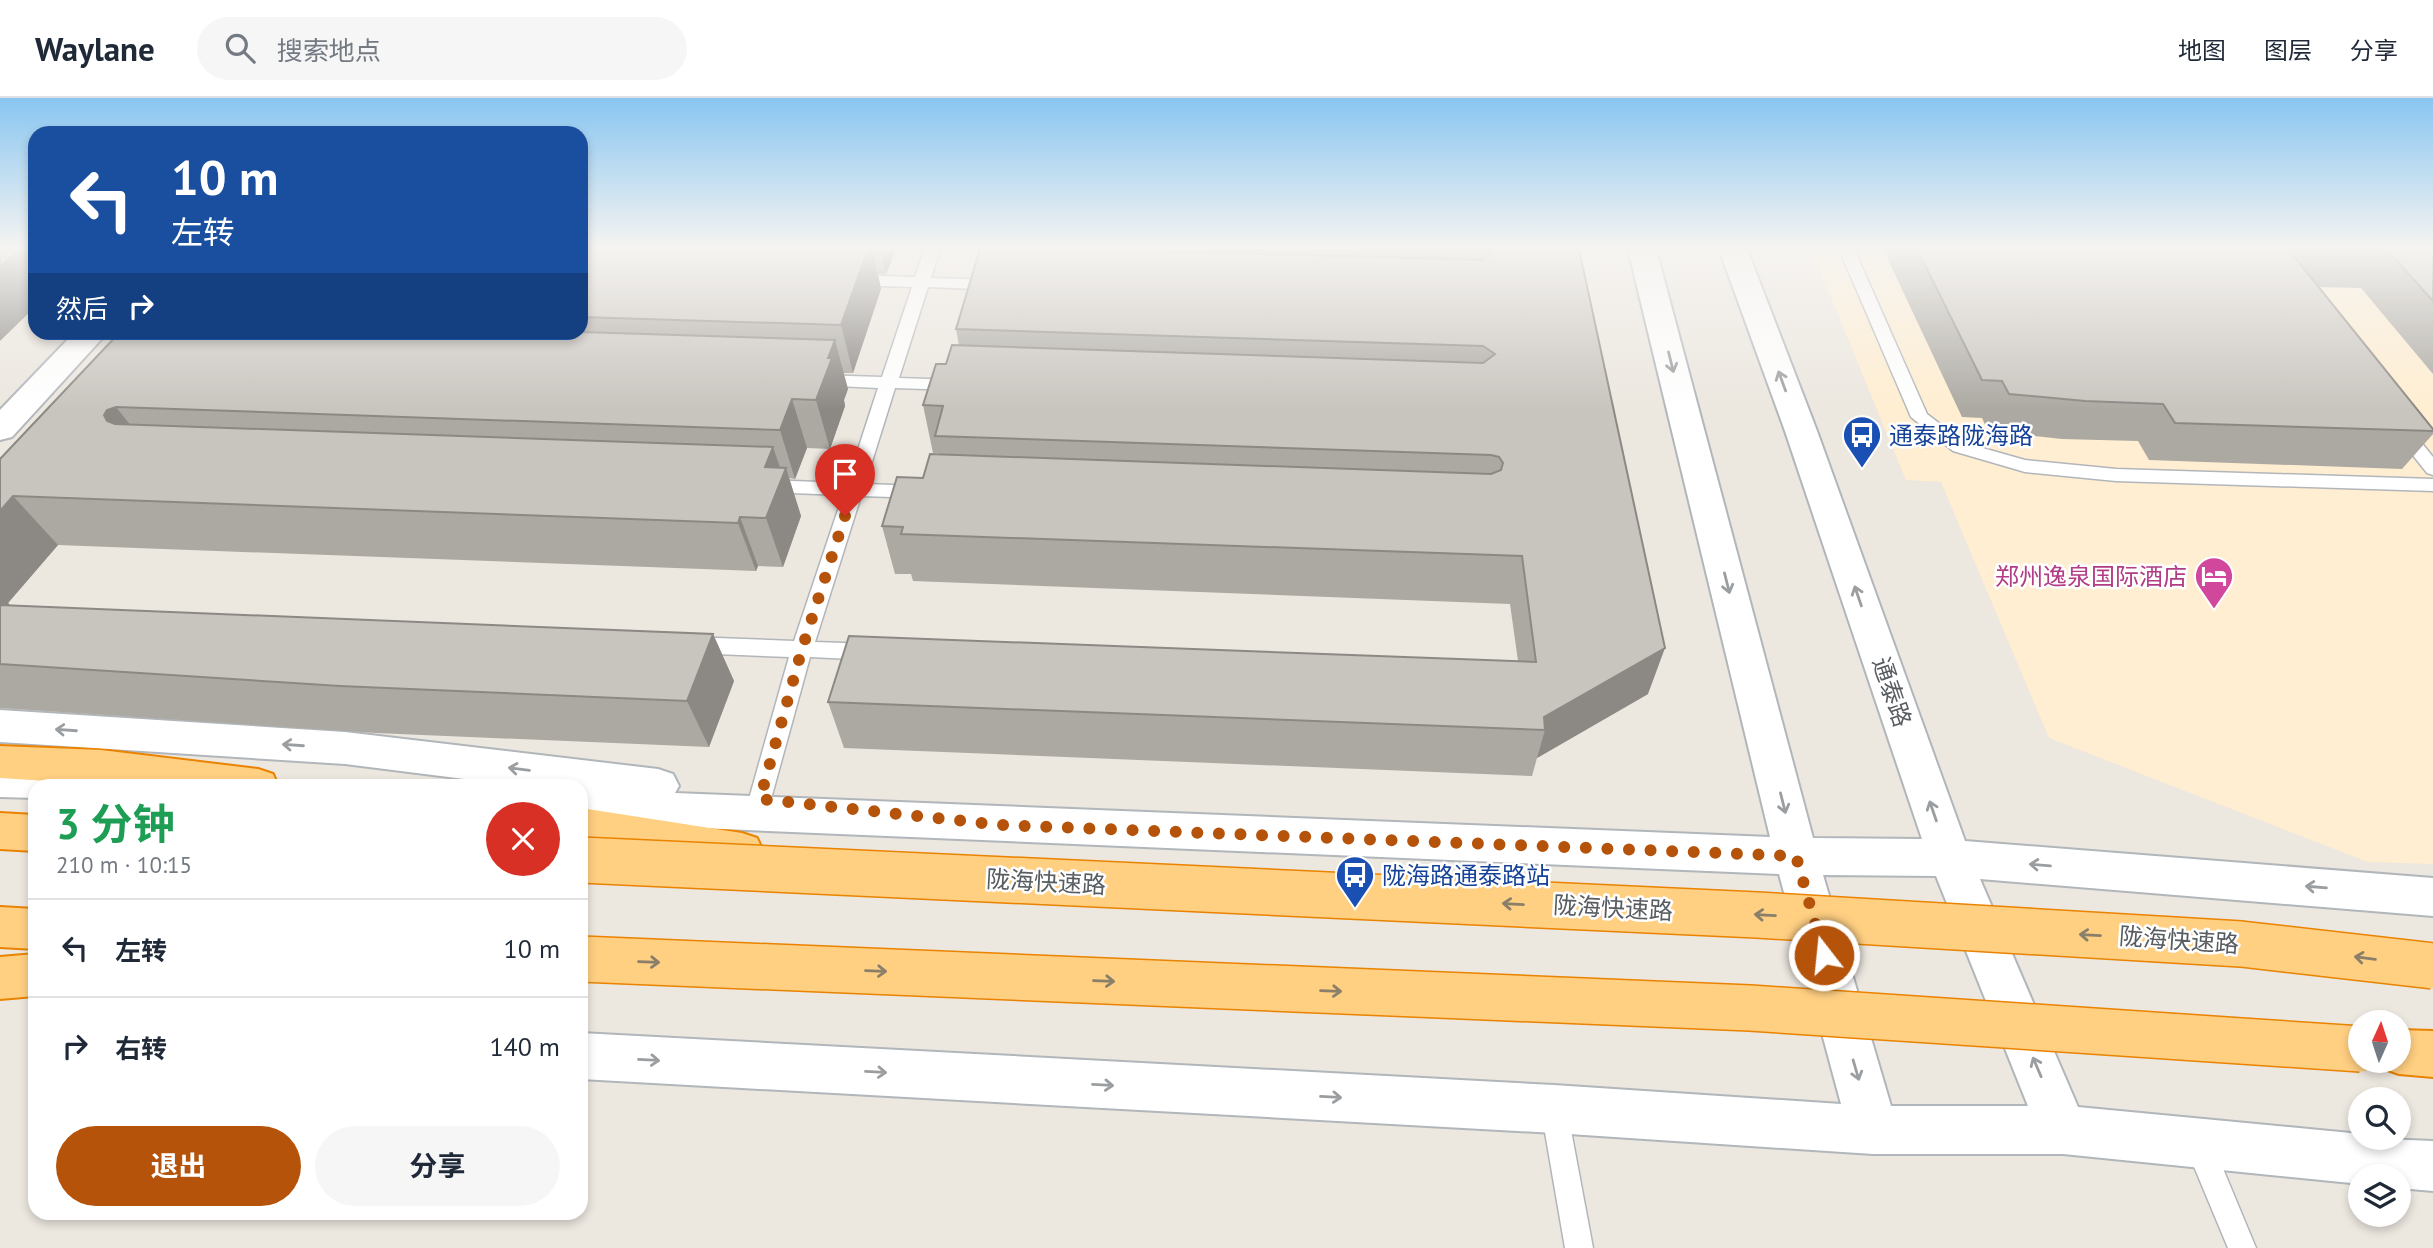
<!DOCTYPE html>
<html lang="zh">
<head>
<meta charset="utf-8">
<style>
  :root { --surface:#fff; --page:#f6f6f7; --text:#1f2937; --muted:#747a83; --line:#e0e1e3; --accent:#b45309 }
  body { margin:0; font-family:"PT Sans","Noto Sans SC",sans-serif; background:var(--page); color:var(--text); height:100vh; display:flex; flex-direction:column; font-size:26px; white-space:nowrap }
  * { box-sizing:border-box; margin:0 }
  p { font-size:23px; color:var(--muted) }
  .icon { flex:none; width:38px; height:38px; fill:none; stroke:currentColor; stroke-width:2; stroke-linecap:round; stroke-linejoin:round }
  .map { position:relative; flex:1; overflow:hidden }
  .side { position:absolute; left:28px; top:681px; width:560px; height:441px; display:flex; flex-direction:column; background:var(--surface); border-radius:21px; box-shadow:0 4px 10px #0003 }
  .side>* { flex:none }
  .banner { position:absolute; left:28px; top:28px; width:560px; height:214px; border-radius:21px; box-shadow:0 4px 10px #0003; background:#1a4fa0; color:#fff; overflow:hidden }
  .needle { width:46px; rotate:3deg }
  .controls { position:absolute; left:2348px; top:912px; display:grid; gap:14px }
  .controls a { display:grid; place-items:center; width:63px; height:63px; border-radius:50%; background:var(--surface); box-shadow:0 4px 10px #0003; font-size:35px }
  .pin { position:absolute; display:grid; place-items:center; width:60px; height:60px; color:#fff; margin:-72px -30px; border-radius:50% 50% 50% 0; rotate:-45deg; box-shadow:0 0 7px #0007 }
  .pin .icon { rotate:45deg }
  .me { position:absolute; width:77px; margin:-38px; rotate:344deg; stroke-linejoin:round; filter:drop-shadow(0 0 5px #0008) }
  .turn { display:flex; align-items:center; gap:24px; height:147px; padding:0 28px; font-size:32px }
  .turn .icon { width:91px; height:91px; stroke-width:2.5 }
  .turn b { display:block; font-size:49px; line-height:60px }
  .then { display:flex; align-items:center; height:66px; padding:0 28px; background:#0003; gap:14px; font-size:26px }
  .round { display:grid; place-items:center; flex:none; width:74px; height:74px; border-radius:37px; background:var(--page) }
  .head { display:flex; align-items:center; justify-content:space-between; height:119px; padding:0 28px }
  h1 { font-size:42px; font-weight:700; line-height:52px; color:#1e9e55 }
  .cta { display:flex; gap:14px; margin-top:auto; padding:14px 28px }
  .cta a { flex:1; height:80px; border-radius:42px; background:var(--accent); color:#fff; font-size:28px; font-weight:700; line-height:80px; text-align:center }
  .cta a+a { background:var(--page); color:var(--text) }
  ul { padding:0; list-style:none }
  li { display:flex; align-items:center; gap:21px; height:98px; padding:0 28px; border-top:2px solid var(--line) }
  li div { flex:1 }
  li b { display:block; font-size:26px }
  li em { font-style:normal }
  header { display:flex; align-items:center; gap:42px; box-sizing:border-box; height:98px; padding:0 35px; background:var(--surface); border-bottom:2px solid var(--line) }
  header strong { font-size:33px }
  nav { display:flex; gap:38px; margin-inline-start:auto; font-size:24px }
  .search { width:490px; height:63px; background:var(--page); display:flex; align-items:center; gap:18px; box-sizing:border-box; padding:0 24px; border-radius:38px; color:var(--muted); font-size:26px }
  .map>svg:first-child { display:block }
  .commercial { fill:#ffeed1 }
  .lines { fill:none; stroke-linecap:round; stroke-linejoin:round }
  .lane-casing { stroke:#b2b6ba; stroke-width:3 }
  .secondary-casing { stroke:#b1b6bb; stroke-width:4 }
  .highway-casing { stroke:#ea8300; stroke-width:4 }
  .lane { fill:#fff; fill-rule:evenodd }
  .secondary { fill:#fff; fill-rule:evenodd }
  .highway { fill:#ffcf82; fill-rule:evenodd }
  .highway-bridge-casing { stroke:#ea8300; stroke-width:48; stroke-linecap:butt }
  .highway-bridge { stroke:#ffcf82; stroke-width:45 }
  .wall { fill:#aca9a3 }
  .shaded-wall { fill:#8c8985 }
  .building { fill:#c8c4be; stroke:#8c8985; stroke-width:2 }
  .oneway { stroke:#9b9ea0 }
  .oneway2 { stroke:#8a7f6b }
  .route { stroke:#b45309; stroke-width:12; stroke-dasharray:0 21.6 }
  .labels { text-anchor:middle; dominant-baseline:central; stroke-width:5; stroke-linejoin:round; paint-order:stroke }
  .transit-label { font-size:24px; fill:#164399; stroke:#fff; text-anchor:start }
  .hotel-label { font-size:24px; fill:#b23c85; stroke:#fff; text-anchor:end }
  .street-label { font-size:24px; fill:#585d61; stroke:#fff }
</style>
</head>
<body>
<header>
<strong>Waylane</strong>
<div class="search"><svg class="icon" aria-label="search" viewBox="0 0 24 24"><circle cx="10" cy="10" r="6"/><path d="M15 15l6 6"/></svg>搜索地点</div>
<nav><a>地图</a><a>图层</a><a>分享</a></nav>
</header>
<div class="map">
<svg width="2433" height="1150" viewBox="0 0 2433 1150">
  <rect width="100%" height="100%" fill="#ece7df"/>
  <!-- commercial -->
  <path class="commercial" d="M 1811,151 L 2433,151 L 2433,766 L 2368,764 L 2049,640 L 1941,384 L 1906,382 Z"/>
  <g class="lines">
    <!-- lane casing -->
    <g class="lane-casing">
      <path id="lane" d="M 925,151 L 940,151 L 931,180 L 999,182 L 1007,187 L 999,192 L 928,189 L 899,280 L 956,282 L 965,287 L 956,292 L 895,290 L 865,386 L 922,388 L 929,390 L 931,394 L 929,398 L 922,400 L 861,398 L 815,544 L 872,546 L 879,548 L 882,554 L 879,560 L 872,562 L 810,559 L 771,701 L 768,708 L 760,710 L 752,708 L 749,701 L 789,559 L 691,555 L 684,552 L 681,547 L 684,542 L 691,539 L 794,543 L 843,397 L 765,394 L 758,392 L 756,388 L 758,384 L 765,382 L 847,385 L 878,290 L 817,287 L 808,282 L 817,277 L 882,279 L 912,189 L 852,187 L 844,182 L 852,177 L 915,179 Z
        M 1839,151 L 1854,151 L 1927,316 L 1965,345 L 2025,362 L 2116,371 L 2433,381 L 2433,393 L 2116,383 L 2025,374 L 1953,353 L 1911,319 Z
        M 2402,326 L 2408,328 L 2433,359 L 2433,377 L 2427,375 L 2393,332 Z
        M 1554,998 L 1563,1002 L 1567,1011 L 1593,1150 L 1565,1150 L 1541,1011 L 1545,1002 Z
        M 2199,1034 L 2209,1037 L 2256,1150 L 2228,1150 L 2185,1047 L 2189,1037 Z"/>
    </g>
    <!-- secondary casing -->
    <g class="secondary-casing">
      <path id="secondary" d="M 1628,151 L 1656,151 L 1813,740 L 1922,741 L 1785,333 L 1719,151 L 1747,151 L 1817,333 L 1965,743 L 2433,780 L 2433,818 L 1980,781 L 2078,1009 L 2361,1036 L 2361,1040 L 2433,1043 L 2433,1093 L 2399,1090 L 2399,1078 L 2361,1078 L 2361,1086 L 2063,1056 L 1873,1056 L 1554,1035 L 581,981 L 581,935 L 1554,987 L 1841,1006 L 1779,776 L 581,725 L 581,688 L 520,688 L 345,666 L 0,644 L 0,612 L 345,634 L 658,671 L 673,676 L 679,688 L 675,695 L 1770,739 ZM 1823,777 L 1936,778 L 2028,1008 L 1891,1008 Z
        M 75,234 L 108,234 L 12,339 L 0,342 L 0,312 Z
        M 0,665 L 135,671 L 150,676 L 155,688 L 35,688 L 35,700 L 0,699 Z"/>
    </g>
    <!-- highway casing -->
    <g class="highway-casing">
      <path id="highway" d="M 0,648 L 101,652 L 258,671 L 273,676 L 278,688 L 126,688 L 0,680 Z
        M 581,710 L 742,735 L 757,740 L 763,753 L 757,766 L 742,771 L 581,746 Z
        M 0,715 L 35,717 L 35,753 L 0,751 Z
        M 0,809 L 35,811 L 35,851 L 0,849 Z
        M 35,856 L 35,898 L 0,901 L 0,859 Z
        M 2399,932 L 2433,933 L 2433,979 L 2399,976 L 2382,970 L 2379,962 L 2399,962 Z"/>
    </g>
    <!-- lane -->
    <use href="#lane" class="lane"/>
    <!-- secondary -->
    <use href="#secondary" class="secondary"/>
    <!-- highway -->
    <use href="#highway" class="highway"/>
    <!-- highway-bridge casing -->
    <g class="highway-bridge-casing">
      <path id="highway-bridge" d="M 581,762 L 1757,817 L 2241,846 L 2433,868
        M 581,861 L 1750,910 L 2361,951"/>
    </g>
    <!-- highway-bridge -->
    <use href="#highway-bridge" class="highway-bridge"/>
  </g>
  <!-- wall -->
  <path class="wall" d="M 581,151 L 896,151 L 886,176 L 878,176 L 881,191 L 853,275 L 843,275 L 848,291 L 844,302 L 845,308 L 830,351 L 807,350 L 795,381 L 789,380 L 801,418 L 783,469 L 758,468 L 756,473 L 58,447 L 8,505 L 10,508 L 713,536 L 734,583 L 709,649 L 376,635 L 0,610 L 0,361 L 120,234 L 581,234 Z
    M 980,151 L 1579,151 L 1648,596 L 1537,660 L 1532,678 L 844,650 L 828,604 L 1518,563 L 1510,506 L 913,483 L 911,476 L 895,476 L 882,428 L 923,380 L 939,356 L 939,355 L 933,355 L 923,307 L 946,266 L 959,248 L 956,231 Z
    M 1883,151 L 2433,151 L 2433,276 L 2361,190 L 2319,189 L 2433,331 L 2433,336 L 2402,371 L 2149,362 L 2138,343 L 2062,341 L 1988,333 L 1982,320 L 1962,319 Z"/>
  <!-- shaded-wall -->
  <path class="shaded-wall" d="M 20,151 L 35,151 L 35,209 L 0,243 L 0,169 Z
    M 868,151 L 872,151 L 881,191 L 853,275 L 841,227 Z
    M 881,151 L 896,151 L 886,176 Z
    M 835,242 L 848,291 L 844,302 L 845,308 L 830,351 L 816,302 L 828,260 Z
    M 792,301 L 807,350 L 795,381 L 780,332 Z
    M 116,309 L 154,357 L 107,323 L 104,317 L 107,312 Z
    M 773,349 L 783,378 L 786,370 L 801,418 L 783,469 L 766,420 L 765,369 Z
    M 13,398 L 58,447 L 8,505 L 40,537 L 0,528 L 0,413 Z
    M 740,419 L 758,468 L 756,473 L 738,425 Z
    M 713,536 L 734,583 L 709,649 L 687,603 Z
    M 1665,550 L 1648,596 L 1537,660 L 1545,632 L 1544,619 Z"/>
  <!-- building -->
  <path class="building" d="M 0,151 L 20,151 L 0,169 Z
    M 581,151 L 868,151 L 841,227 L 581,219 Z
    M 980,151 L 1087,151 L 1483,162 L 1494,154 L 1488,151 L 1579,151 L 1665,550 L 1544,619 L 1545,632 L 828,604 L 849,538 L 1536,564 L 1522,458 L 901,436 L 903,429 L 882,428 L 897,379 L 923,380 L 930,356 L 1491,376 L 1501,372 L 1503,365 L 1499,359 L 1491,357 L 935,338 L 943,308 L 923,307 L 936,266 L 946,266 L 952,247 L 1483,265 L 1495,256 L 1483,248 L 956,231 Z
    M 1917,151 L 2288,151 L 2433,331 L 2433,333 L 2175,325 L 2163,306 L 2085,303 L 2009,296 L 2002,283 L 1982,282 Z
    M 2325,151 L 2433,151 L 2433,203 L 2388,153 Z
    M 120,234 L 581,234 L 835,242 L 828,260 L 832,260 L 816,302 L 792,301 L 780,332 L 116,309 L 107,312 L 104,317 L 107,323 L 115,326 L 773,349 L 765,369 L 786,370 L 766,420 L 740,419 L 738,425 L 13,398 L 0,413 L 0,361 Z
    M 0,507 L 713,536 L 687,603 L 340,588 L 0,566 Z"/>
  <!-- one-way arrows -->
  <defs><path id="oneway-shaft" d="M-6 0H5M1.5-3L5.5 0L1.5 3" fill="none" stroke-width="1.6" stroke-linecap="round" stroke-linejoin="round" transform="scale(1.75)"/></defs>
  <g class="oneway">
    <use href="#oneway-shaft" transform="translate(1671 264) rotate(76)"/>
    <use href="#oneway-shaft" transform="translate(1782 283) rotate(-110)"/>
    <use href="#oneway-shaft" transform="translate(1727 485) rotate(76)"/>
    <use href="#oneway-shaft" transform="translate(1858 498) rotate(-109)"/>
    <use href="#oneway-shaft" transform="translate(66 632) rotate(-176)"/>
    <use href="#oneway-shaft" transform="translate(293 647) rotate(-176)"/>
    <use href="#oneway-shaft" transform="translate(519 671) rotate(-173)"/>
    <use href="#oneway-shaft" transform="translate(1783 705) rotate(76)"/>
    <use href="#oneway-shaft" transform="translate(1933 713) rotate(-109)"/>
    <use href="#oneway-shaft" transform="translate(2040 767) rotate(-175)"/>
    <use href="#oneway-shaft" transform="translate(2316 789) rotate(-175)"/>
    <use href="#oneway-shaft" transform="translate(649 962) rotate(3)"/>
    <use href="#oneway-shaft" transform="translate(2037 969) rotate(-113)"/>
    <use href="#oneway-shaft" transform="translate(1856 972) rotate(74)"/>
    <use href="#oneway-shaft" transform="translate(876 974) rotate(3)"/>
    <use href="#oneway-shaft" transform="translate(1103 987) rotate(3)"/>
    <use href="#oneway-shaft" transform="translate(1331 999) rotate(3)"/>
  </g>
  <g class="oneway2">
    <use href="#oneway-shaft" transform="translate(1513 806) rotate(-177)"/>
    <use href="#oneway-shaft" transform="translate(1765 817) rotate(-177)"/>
    <use href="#oneway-shaft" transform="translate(2090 837) rotate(-177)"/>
    <use href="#oneway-shaft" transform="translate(2365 860) rotate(-173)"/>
    <use href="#oneway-shaft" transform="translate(649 864) rotate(2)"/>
    <use href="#oneway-shaft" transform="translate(876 873) rotate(2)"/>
    <use href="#oneway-shaft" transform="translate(1104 883) rotate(2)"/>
    <use href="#oneway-shaft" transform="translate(1331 893) rotate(2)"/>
  </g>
  <!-- sky -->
  <linearGradient id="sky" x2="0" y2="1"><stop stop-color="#89c6f1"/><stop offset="0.48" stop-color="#f6f4f1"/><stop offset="1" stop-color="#f6f4f1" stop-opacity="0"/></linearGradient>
  <rect width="2433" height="312" fill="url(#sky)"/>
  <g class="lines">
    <!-- route -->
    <path class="route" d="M 845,418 L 802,551 L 760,701 L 1001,727 L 1796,758 L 1824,857"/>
  </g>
  <!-- icons -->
  <defs>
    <g id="bus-pin" transform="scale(2.0125)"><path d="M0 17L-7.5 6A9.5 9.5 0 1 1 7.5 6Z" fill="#1a4fb4" stroke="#fff"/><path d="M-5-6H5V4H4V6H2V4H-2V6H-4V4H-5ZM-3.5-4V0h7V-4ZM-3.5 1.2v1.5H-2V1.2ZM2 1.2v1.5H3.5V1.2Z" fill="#fff"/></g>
    <g id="hotel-pin" transform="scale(2.0125)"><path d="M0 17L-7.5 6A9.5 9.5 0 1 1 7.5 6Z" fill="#d1479c" stroke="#fff"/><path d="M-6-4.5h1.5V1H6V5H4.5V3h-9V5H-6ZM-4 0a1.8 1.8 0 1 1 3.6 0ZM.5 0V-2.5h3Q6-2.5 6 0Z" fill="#fff"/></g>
  </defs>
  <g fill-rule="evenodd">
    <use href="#bus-pin" x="1862" y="337"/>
    <use href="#hotel-pin" x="2214" y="478"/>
    <use href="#bus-pin" x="1355" y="777"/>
  </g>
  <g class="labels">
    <!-- transit labels -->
    <g class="transit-label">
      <text x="1889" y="337">通泰路陇海路</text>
      <text x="1382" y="777">陇海路通泰路站</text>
    </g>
    <!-- hotel labels -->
    <g class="hotel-label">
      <text x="2187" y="478">郑州逸泉国际酒店</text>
    </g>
    <!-- street labels -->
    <g class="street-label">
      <text transform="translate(1892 594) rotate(71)">通泰路</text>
      <text transform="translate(1046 784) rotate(3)">陇海快速路</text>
      <text transform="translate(1613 810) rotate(3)">陇海快速路</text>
      <text transform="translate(2179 842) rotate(4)">陇海快速路</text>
    </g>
  </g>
</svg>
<div class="controls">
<a><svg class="needle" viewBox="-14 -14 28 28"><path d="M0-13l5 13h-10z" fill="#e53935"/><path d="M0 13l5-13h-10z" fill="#747a83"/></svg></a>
<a><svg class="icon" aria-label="search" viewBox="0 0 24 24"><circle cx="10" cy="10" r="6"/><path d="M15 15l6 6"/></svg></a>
<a><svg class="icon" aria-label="layers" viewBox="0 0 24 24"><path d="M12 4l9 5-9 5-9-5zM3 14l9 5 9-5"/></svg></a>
</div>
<div class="pin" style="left:845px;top:418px;background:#d93025"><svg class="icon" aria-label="arrive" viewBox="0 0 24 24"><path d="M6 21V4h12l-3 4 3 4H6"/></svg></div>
<svg class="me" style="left:1824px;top:857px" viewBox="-20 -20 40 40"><circle r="17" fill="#b45309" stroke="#fff" stroke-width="3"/><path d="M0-11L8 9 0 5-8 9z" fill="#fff"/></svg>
<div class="banner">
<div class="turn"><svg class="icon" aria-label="left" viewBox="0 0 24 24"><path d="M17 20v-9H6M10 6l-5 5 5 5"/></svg><div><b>10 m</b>左转</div></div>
<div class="then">然后<svg class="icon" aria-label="right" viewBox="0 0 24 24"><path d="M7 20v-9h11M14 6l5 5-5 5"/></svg></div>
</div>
<section class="side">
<div class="head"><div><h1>3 分钟</h1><p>210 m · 10:15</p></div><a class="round" style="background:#d93025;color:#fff"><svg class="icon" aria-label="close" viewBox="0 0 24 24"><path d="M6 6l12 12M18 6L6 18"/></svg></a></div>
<ul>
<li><svg class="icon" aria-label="left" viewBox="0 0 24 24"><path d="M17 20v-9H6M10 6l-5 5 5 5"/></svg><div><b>左转</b></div><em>10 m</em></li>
<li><svg class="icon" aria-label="right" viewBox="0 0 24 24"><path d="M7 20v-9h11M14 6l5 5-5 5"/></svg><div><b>右转</b></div><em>140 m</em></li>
</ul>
<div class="cta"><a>退出</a><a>分享</a></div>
</section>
</div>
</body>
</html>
